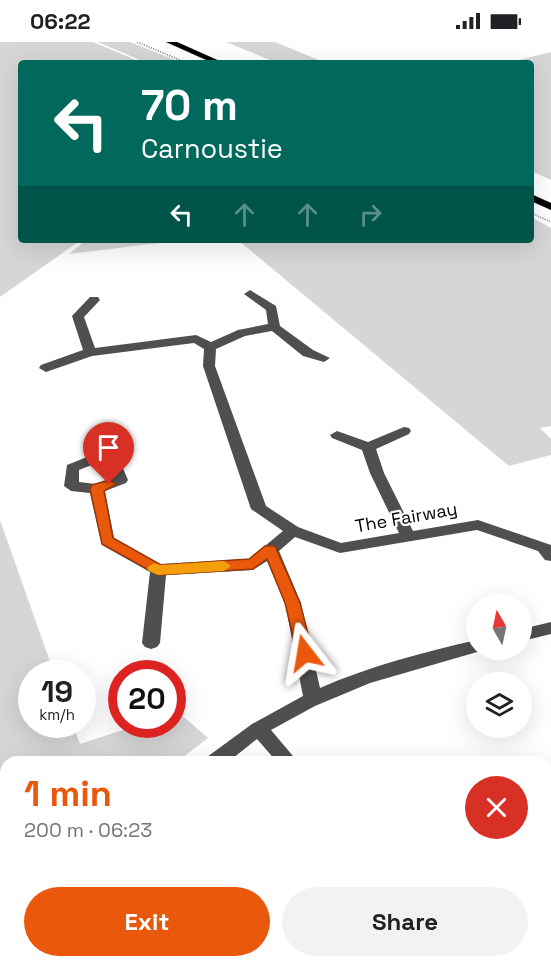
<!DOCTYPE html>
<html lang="en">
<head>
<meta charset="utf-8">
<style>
  :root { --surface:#fff; --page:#f2f2f2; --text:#202124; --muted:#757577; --accent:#ea580c }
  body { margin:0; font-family:"Space Grotesk",sans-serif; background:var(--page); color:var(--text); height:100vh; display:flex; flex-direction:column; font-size:22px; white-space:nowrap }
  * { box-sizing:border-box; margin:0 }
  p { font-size:20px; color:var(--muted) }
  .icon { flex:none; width:33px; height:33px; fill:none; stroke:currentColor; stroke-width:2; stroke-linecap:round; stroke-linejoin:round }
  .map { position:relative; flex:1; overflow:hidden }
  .drawer { position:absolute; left:0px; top:714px; width:552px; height:212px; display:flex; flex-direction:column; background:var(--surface); border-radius:18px 18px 0 0; box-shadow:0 6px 24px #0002 }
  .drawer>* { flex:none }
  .top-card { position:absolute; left:18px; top:18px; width:516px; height:183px; border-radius:6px; box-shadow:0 6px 24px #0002; background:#00695c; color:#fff; overflow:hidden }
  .needle { width:39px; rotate:351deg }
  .tools { position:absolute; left:466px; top:552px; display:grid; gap:12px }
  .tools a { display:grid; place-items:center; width:66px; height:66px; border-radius:50%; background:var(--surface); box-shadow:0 6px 24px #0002; font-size:30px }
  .speed { position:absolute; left:18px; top:618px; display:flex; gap:12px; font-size:30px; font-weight:700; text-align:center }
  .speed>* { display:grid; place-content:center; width:78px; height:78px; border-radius:50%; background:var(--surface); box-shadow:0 6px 24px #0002; line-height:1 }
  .speed small { font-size:15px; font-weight:400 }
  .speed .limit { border:9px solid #d22; background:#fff; color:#111 }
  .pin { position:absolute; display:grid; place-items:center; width:51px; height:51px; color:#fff; margin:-62px -26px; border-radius:50% 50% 50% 0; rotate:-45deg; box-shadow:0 0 6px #0007 }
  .pin .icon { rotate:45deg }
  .me { position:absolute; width:66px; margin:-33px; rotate:346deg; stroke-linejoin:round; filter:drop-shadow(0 0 4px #0008) }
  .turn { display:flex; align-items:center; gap:21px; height:126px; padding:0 24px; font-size:27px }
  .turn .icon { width:78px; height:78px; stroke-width:2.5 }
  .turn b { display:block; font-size:42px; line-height:51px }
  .lanes { display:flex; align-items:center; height:57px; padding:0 24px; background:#0003; justify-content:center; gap:30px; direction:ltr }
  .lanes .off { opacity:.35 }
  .round { display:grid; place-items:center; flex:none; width:63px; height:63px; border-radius:32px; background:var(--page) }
  .summary { display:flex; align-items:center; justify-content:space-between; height:102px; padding:0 24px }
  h1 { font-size:36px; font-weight:700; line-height:45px; color:var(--accent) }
  .button { display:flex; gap:12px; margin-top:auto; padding:12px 24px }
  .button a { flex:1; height:69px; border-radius:36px; background:var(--accent); color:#fff; font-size:24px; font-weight:700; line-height:69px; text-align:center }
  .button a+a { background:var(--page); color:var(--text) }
  .status { display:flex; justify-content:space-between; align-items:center; height:42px; padding:0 30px; background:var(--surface); direction:ltr }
  .status svg { height:16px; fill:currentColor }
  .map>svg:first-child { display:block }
  .green { fill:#d6d6d6 }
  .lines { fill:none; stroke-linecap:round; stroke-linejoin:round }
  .major-casing { stroke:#dbdbdb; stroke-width:1 }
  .path { stroke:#717171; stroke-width:1.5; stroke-dasharray:1 1.5; stroke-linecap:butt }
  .minor { fill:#4f4f4f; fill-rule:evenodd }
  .major { fill:#000; fill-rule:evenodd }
  .route { fill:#ea580c; stroke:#983908; stroke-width:1.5 }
  .slow { fill:#f59e0b }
  .labels { text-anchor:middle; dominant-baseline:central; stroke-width:4.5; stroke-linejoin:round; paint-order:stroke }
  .street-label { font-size:18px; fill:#000; stroke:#fff }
</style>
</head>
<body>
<div class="status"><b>06:22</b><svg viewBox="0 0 49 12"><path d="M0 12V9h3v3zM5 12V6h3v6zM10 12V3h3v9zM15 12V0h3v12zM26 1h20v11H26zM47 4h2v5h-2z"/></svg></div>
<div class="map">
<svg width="551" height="925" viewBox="0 0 551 925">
  <rect width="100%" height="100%" fill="#fff"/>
  <!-- green -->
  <path class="green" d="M 0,0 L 93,0 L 143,21 L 21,21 L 21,198 L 81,198 L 0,255 Z
    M 98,0 L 130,0 L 183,21 L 147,21 Z
    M 226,0 L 275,0 L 326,21 L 277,21 Z
    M 551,10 L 551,138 L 531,129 L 531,21 L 507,21 Z
    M 531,175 L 551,186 L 551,384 L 540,386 L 551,397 L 551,413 L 509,424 L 238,198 L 531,198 Z
    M 86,198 L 184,198 L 69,212 Z
    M 0,478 L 54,631 L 32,632 L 32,682 L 73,683 L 80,702 L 138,683 L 172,682 L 173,671 L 177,669 L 208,696 L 177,720 L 6,720 L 6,733 L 0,729 Z"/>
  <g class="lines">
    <!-- major casing -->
    <g class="major-casing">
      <path id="major" d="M 166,0 L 177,0 L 224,21 L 213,21 Z
        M 531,152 L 551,161 L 551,168 L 531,159 Z"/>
    </g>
    <!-- path -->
    <path class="path" d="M 137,0 L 187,21
      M 531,171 L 551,180"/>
    <!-- minor -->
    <path class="minor" d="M 250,248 L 276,264 L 280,284 L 313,308 L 330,316 L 324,320 L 303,314 L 272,289 L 245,294 L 216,307 L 215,324 L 266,464 L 298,485 L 341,501 L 399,491 L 370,431 L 362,408 L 332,396 L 330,393 L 337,389 L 368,400 L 404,385 L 409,386 L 411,389 L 409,392 L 376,407 L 384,431 L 413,489 L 478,478 L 551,503 L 551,519 L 545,518 L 538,509 L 477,488 L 340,511 L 295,495 L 279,509 L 301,561 L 320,646 C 370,624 424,610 477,598 L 477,608 L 484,608 L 370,641 L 315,664 L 271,688 L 298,720 L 277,720 L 257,697 L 228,720 L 205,720 L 207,715 L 252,682 L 303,654 L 285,561 L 267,519 L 253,528 L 166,533 L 160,601 L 157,605 L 151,607 L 145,605 L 142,601 L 150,530 L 102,503 L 90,451 L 71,449 L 64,444 L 67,423 L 92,413 L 119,417 L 128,438 L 126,441 L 105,449 L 114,496 L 160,522 L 249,517 L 283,489 L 251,467 L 203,324 L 204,307 L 194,301 L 92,314 L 46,330 L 39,326 L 41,323 L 83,308 L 72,274 L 90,255 L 98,255 L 100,258 L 84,275 L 95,306 L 196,293 L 211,300 L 238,288 L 268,282 L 266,268 L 244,252 ZM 94,422 L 108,424 L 113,436 L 96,442 L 79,440 L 79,428 Z
      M 551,580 L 551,592 L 522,599 L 522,587 Z
      M 6,912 L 6,920 L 23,920 L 21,925 L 0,925 L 0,917 Z
      M 146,920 L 171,920 L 169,925 L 143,925 Z
      M 384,920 L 406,920 L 408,925 L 386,925 Z"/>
    <!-- major -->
    <use href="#major" class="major"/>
  </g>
  <!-- route -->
  <path class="route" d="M 109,438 L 116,442 L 104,449 L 113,496 L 161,523 L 249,517 L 265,504 L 275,504 L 300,561 L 313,611 L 311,615 L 300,615 L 297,611 L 285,561 L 267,517 L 253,527 L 158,533 L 102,502 L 90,447 L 92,443 Z"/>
  <!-- slow -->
  <path class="slow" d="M 224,519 L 231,524 L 224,529 L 158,533 L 149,529 L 147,526 L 154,521 L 160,523 Z"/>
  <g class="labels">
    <!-- street labels -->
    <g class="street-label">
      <text transform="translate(406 475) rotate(-10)">The Fairway</text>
    </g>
  </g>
</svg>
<div class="tools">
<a><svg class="needle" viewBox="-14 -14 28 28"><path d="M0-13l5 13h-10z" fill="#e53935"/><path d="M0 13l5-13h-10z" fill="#757577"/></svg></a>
<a><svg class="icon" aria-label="layers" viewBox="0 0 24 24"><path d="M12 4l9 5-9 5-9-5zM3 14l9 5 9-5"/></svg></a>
</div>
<div class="speed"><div>19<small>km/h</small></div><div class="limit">20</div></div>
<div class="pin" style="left:109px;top:442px;background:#d93025"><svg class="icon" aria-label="arrive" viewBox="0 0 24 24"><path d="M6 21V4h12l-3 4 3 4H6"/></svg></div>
<svg class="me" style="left:305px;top:611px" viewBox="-20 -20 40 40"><path d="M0-17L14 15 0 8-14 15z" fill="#ea580c" stroke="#fff" stroke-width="4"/></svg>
<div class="top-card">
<div class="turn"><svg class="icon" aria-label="left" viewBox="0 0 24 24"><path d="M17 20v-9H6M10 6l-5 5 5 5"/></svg><div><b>70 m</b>Carnoustie</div></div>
<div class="lanes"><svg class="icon" aria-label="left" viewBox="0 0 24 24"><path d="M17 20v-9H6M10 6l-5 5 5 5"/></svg><svg class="icon off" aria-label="ahead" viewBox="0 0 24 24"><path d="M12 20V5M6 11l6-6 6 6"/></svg><svg class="icon off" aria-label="ahead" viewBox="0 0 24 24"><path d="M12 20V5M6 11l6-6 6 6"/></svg><svg class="icon off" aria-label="right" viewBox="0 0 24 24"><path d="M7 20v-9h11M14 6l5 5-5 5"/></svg></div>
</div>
<section class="drawer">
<div class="summary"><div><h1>1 min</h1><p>200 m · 06:23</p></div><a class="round" style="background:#d93025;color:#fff"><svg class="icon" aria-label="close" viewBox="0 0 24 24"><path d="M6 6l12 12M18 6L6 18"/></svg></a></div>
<div class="button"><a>Exit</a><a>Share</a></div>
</section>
</div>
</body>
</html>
